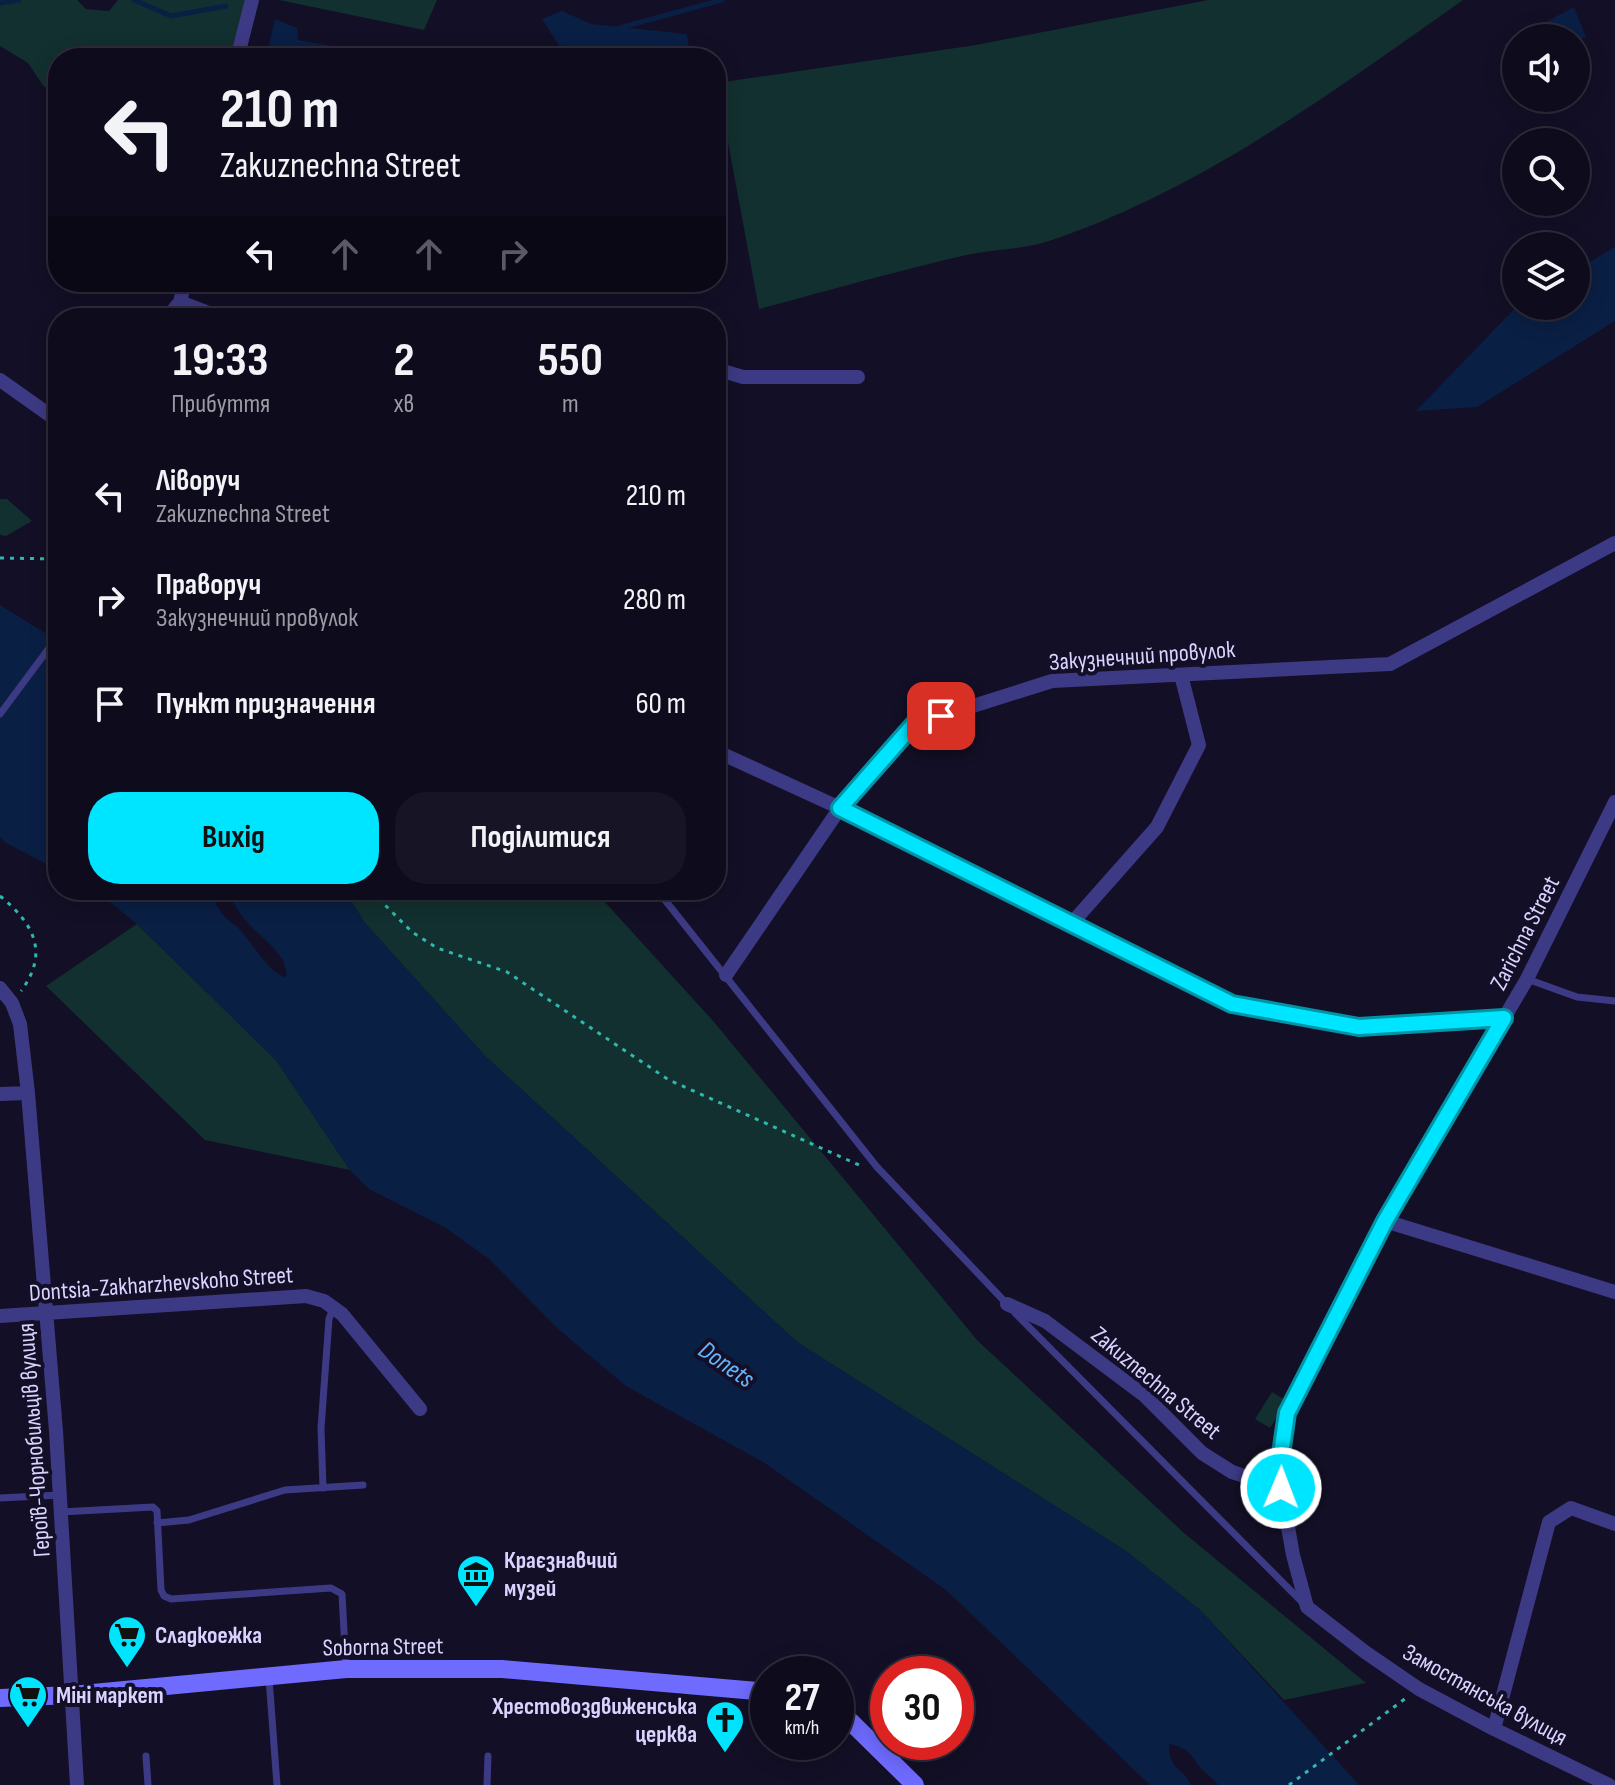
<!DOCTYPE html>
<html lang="uk">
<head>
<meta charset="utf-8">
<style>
  :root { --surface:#0e0b1c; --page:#171425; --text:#f1f3f6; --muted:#9b9ba3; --line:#2e2b3b; --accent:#00e5ff }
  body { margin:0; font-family:"Sofia Sans Condensed",sans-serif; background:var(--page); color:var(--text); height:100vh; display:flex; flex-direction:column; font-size:30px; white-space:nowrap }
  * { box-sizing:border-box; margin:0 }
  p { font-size:26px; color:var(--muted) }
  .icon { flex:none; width:44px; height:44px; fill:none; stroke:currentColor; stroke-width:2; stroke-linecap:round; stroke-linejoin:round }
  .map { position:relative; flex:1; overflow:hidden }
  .side { position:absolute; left:48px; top:308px; width:678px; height:592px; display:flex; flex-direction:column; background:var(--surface); border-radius:32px; box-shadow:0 4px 20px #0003,0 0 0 2px var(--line) }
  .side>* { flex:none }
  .guide { position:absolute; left:48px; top:48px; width:678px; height:244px; border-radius:32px; box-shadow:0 4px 20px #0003,0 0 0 2px var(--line); background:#0e0b1c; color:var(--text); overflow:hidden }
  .tools { position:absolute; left:1502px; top:24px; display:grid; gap:16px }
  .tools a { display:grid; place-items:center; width:88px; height:88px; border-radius:50%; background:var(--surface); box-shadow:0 4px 20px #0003,0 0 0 2px var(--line); font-size:40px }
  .speed { position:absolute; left:750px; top:1656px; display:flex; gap:16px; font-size:40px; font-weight:700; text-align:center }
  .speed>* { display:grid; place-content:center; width:104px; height:104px; border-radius:50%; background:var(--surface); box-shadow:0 4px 20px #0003,0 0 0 2px var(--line); line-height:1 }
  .speed small { font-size:20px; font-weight:400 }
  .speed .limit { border:12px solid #d22; background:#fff; color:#111 }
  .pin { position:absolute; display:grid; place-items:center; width:68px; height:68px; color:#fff; margin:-34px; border-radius:16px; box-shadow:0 4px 12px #0006 }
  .me { position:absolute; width:88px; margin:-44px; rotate:1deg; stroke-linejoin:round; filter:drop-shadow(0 0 6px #0008) }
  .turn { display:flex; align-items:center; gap:28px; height:168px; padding:0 40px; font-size:36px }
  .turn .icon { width:104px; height:104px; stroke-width:2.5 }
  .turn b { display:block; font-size:56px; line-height:68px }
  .lanes { display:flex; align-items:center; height:76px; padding:0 40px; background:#0003; justify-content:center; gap:40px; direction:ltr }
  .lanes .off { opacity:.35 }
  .eta { display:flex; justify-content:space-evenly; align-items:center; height:136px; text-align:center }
  .eta b { font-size:48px; font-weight:700; line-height:56px }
  .primary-button { display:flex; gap:16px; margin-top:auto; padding:16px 40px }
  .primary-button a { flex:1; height:92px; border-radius:32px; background:var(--accent); color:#111; font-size:32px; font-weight:700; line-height:92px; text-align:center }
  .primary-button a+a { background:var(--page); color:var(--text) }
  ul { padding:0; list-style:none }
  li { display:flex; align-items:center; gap:24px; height:104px; padding:0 40px }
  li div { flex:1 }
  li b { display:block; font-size:30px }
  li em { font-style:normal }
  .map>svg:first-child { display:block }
  .green { fill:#12302f }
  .water { fill:#0a1f44 }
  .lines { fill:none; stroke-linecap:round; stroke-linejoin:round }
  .stream { stroke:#0a1f44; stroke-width:5 }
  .path { stroke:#2fb8b0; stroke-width:3; stroke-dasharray:4 6; stroke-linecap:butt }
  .lane { stroke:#3d3a85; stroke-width:7 }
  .street { stroke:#3d3a85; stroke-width:14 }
  .secondary { stroke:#6f6bff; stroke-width:18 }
  .route-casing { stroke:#0095a6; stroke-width:20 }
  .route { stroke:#00e5ff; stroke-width:14 }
  .labels { text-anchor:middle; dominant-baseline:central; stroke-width:8; stroke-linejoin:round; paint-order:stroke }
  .street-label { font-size:24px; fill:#d9d4ff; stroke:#130f26 }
  .poi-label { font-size:24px; font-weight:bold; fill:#d9d4ff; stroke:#130f26; text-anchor:start }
  .water-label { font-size:26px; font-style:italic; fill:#62b6ff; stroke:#130f26 }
</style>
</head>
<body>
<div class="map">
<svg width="1615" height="1785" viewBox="0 0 1615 1785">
  <rect width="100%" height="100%" fill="#130f26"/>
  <!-- green -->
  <path class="green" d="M 0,0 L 77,0 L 86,9 L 109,11 L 118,0 L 245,0 L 241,58 L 151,58 L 146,54 L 109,46 L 96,58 L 58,58 L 58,87 L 44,87 L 28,63 L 0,46 Z
    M 279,0 L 437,0 L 424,30 Z
    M 1208,0 L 1463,0 C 1334,91 1201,190 1049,241 C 1025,249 997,249 971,254 C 900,270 830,290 759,309 L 717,83 L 976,45 Z
    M 0,499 L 7,499 L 32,521 L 6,536 L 0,535 Z
    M 344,890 L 594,890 L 714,1022 L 977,1340 L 1184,1533 L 1366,1683 L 1284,1700 L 1200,1610 L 1126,1551 L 797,1342 L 485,1056 L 365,923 Z
    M 137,924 L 276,1060 L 350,1170 L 205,1140 L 46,986 Z
    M 1272,1392 L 1287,1401 L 1270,1428 L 1255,1419 Z"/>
  <!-- water -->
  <path class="water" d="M 1574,7 L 1586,37 L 1576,41 L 1576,38 L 1516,38 L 1516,52 L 1503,45 Z
    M 562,11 L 591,24 L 687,34 L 691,58 L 567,58 L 542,19 Z
    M 275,19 L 297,28 L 298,40 L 350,49 L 348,58 L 277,58 L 269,45 Z
    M 1615,247 L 1615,321 L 1477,407 L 1416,411 L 1517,306 L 1576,306 L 1576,270 Z
    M 0,605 L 58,641 L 58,870 L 6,843 L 0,837 Z
    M 95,890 L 208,890 L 208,893 C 216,901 219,912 227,919 C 230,922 234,924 237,927 C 250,938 269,975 286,977 C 290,955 259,937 247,922 C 238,913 233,900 225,890 L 344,890 L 365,923 L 485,1056 L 797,1342 L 1126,1551 L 1200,1610 L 1359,1785 L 1218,1785 C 1213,1777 1204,1773 1199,1766 C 1191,1753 1185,1747 1169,1744 C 1169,1772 1183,1766 1191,1785 L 1150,1785 L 946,1590 L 763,1462 L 626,1386 L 558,1329 L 489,1259 L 446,1228 L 369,1189 L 350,1170 L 276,1060 L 137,924 Z"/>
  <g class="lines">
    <!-- stream -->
    <path class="stream" d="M 134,0 L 171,16 L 226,6
      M 0,3 L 19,0
      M 619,28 L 722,0
      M 345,55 L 364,58
      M 535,58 L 564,47"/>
    <!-- path -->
    <path class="path" d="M 0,558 L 58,559
      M 373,890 L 377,897 L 412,932 L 437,948 L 507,972 L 669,1080 L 859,1165
      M 0,896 C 33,923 50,952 21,991
      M 1289,1785 L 1406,1698"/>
    <!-- lane -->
    <path class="lane" d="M 0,714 L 58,636
      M 657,890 L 877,1167 L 1007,1304
      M 1527,979 L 1577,997 L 1615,1001
      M 1015,1313 L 1302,1602
      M 323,1488 L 321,1428 L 329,1319 L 333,1308
      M 0,1498 L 60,1495
      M 61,1512 L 153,1507 L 157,1511 L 161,1590 L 164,1596 L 171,1599 L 331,1588 L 342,1594 L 346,1668
      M 157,1523 L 189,1520 L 285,1490 L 363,1485
      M 269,1678 L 277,1785
      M 146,1756 L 148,1785
      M 487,1785 L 488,1756"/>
    <!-- street -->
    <path class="street" d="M 241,58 L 239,51 L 252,0
      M 180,302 L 222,318
      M 167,318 L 180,302 L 185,282
      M 716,369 L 743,377 L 858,377
      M 0,380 L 58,421
      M 716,751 L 840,808 L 1232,1004 L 1359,1027 L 1504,1018
      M 1072,923 L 1157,827 L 1199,745 L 1181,675
      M 726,975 L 840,808 L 913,725 L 1052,681 L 1390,664 L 1615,543
      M 0,988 L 12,1003 L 20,1024 L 28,1093 L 56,1431 L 77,1785
      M 0,1094 L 28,1093
      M 1385,1221 L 1615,1292
      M 1007,1304 L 1045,1321 L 1145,1396 L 1202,1453 L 1232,1472 L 1281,1488
      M 0,1316 L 306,1296 L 324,1301 L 342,1314 L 420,1409
      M 1494,1729 L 1549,1522 L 1571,1508 L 1615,1524
      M 1609,1785 L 1494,1729 L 1419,1689 L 1365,1652 L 1307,1607 L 1293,1555 L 1281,1488 L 1280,1461 L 1287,1413 L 1385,1221 L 1527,979 L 1615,802"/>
    <!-- secondary -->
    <path class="secondary" d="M 0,1698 L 72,1695 L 346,1669 L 502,1669 L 768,1692
      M 836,1714 L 851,1722 L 915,1785"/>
  </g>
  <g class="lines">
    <!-- route casing -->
    <g class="route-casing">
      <path id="route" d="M 941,716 L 913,725 L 840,808 L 1232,1004 L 1359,1027 L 1504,1018 L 1385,1221 L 1287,1413 L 1280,1461 L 1281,1488"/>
    </g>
    <!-- route -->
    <use href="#route" class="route"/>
  </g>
  <!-- icons -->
  <defs>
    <g id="museum-pin" transform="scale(2)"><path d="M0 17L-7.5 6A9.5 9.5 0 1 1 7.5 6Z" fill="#00e5ff" stroke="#130f26"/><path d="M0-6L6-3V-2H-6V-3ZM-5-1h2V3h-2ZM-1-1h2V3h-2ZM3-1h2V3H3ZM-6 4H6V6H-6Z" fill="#111"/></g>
    <g id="supermarket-pin" transform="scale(2)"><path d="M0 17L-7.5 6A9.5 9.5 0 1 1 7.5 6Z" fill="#00e5ff" stroke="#130f26"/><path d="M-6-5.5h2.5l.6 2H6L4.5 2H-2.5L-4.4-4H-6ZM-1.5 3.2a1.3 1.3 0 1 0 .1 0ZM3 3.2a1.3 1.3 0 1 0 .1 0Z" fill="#111"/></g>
    <g id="church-pin" transform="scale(2)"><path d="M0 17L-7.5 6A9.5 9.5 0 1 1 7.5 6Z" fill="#00e5ff" stroke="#130f26"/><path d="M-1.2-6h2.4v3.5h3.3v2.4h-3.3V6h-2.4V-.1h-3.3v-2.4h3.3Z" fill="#111"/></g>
  </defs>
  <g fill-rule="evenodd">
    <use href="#museum-pin" x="476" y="1574"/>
    <use href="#supermarket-pin" x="127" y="1635"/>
    <use href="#supermarket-pin" x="28" y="1695"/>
    <use href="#church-pin" x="725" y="1720"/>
  </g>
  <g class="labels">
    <!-- street labels -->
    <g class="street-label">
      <text transform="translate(1142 656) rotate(-4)">Закузнечний провулок</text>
      <text transform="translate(1525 933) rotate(-63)">Zarichna Street</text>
      <text transform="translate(161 1284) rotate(-4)">Dontsia-Zakharzhevskoho Street</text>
      <text transform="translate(1156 1383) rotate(40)">Zakuznechna Street</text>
      <text transform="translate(34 1440) rotate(-94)">Героїв-Чорнобильців вулиця</text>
      <text transform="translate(383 1647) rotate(-1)">Soborna Street</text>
      <text transform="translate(1485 1695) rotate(29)">Замостянська вулиця</text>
    </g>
    <!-- poi labels -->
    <g class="poi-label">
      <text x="504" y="1560">Краєзнавчий<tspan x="504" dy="28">музей</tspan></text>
      <text x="155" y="1635">Сладкоежка</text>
      <text x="56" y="1695">Міні маркет</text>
      <text x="697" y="1706" text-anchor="end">Хрестовоздвиженська<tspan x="697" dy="28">церква</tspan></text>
    </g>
    <!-- water labels -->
    <g class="water-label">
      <text transform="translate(726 1365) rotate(35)">Donets</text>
    </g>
  </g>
</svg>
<div class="tools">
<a><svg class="icon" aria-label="sound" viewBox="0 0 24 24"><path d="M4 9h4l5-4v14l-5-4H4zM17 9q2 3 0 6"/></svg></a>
<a><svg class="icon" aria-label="search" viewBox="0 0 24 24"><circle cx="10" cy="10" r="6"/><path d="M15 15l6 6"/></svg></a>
<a><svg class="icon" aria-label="layers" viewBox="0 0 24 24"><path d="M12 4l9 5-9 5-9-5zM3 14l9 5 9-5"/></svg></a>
</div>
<div class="speed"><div>27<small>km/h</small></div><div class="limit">30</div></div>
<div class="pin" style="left:941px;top:716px;background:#d93025"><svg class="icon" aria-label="arrive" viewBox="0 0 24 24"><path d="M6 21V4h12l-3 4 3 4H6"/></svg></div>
<svg class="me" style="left:1281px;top:1488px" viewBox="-20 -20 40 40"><circle r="17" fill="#00e5ff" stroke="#fff" stroke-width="3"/><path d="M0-11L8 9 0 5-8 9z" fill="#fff"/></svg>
<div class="guide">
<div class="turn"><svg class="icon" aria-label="left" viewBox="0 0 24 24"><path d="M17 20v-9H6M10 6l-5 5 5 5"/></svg><div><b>210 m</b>Zakuznechna Street</div></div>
<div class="lanes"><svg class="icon" aria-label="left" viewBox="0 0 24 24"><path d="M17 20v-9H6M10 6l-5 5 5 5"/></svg><svg class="icon off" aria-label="ahead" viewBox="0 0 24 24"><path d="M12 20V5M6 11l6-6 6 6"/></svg><svg class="icon off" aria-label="ahead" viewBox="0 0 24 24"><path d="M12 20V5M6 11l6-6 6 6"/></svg><svg class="icon off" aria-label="right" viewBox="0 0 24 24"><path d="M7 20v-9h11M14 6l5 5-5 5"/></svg></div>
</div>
<section class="side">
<div class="eta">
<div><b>19:33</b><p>Прибуття</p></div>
<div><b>2</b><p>хв</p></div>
<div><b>550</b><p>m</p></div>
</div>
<ul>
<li><svg class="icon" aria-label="left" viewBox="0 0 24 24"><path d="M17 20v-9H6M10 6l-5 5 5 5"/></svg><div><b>Ліворуч</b><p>Zakuznechna Street</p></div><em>210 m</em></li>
<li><svg class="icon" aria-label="right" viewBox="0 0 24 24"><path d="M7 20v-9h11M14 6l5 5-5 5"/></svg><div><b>Праворуч</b><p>Закузнечний провулок</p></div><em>280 m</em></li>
<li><svg class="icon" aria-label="arrive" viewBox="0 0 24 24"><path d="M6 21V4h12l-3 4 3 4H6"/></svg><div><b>Пункт призначення</b></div><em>60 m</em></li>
</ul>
<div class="primary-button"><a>Вихід</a><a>Поділитися</a></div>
</section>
</div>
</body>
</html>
